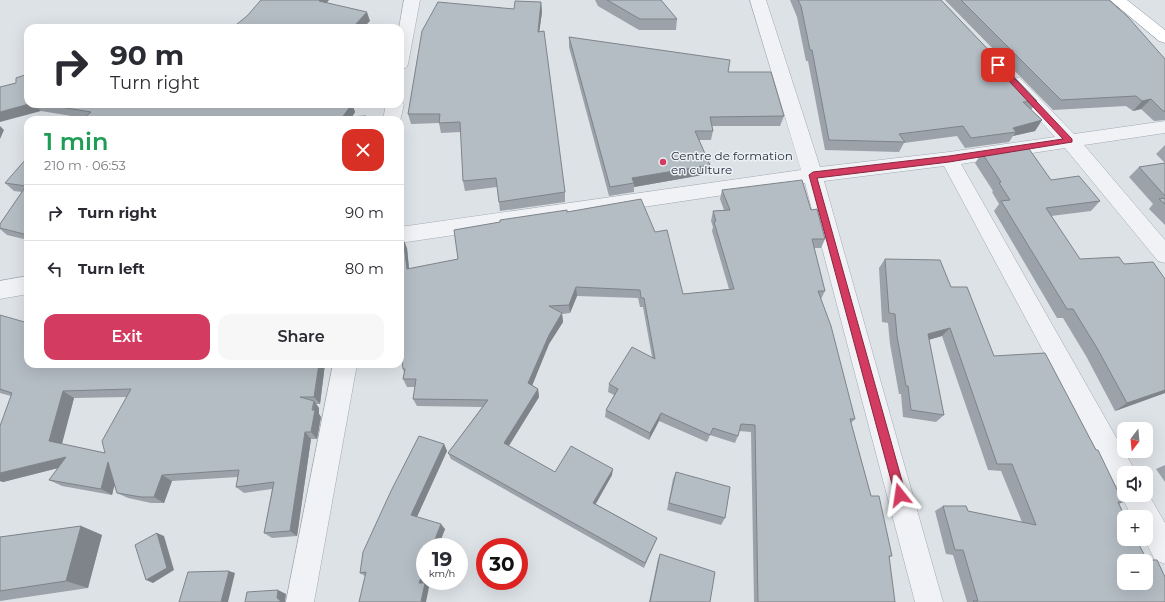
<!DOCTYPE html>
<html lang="en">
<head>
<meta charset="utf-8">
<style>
  :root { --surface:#fff; --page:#f7f7f7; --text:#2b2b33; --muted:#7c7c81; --line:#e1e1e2; --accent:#d33b60 }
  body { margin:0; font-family:Montserrat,sans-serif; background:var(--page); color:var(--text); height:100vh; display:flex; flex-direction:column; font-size:15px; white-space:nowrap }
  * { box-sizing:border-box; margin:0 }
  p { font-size:13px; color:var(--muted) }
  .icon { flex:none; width:22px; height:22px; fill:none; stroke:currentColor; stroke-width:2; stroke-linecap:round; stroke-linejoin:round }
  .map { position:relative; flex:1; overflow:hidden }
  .panel { position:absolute; left:24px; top:116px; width:380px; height:252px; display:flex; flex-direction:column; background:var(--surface); border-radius:12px; box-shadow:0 4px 16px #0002 }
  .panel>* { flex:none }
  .guide { position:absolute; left:24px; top:24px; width:380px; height:84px; border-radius:12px; box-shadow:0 4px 16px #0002; background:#fff; color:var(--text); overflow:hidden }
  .needle { width:26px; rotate:196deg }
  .tools { position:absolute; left:1117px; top:422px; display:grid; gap:8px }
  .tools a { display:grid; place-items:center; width:36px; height:36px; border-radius:8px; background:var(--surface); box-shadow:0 4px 16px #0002; font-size:20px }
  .speed { position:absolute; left:416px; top:538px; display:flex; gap:8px; font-size:20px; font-weight:700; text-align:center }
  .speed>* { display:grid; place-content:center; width:52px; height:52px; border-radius:50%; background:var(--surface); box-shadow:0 4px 16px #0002; line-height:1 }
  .speed small { font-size:10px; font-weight:400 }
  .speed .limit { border:6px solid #d22; background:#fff; color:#111 }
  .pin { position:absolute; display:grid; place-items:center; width:34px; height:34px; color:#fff; margin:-17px; border-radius:8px; box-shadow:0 2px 6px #0006 }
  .me { position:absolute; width:44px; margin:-22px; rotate:345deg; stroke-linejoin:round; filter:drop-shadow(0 0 3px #0008) }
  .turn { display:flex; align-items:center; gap:14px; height:84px; padding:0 20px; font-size:18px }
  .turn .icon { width:52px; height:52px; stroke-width:2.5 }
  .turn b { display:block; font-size:28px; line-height:34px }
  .round { display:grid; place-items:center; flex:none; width:42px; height:42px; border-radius:12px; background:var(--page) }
  .head { display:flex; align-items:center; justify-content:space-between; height:68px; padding:0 20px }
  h1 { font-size:24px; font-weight:600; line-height:30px; color:#1e9e55 }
  .button { display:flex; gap:8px; margin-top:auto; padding:8px 20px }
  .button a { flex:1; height:46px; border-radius:12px; background:var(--accent); color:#fff; font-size:16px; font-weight:600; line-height:46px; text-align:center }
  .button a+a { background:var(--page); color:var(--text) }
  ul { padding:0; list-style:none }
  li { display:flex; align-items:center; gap:12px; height:56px; padding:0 20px; border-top:1px solid var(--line) }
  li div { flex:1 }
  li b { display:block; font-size:15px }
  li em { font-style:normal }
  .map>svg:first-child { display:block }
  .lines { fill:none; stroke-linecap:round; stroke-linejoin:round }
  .minor-casing { stroke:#a2a9b1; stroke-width:1 }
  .highway-casing { stroke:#84919f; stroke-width:1 }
  .minor { fill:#f0f2f6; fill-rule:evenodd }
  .highway { fill:#fff; fill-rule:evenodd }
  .wall { fill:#9ba2a9; fill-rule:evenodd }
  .shaded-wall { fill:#7e8489 }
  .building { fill:#b4bcc4; stroke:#7e8489; fill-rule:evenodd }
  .route { fill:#d33b60; stroke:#89263e }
  .poi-dot { fill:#d33b60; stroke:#ecf1f5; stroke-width:1.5 }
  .labels { text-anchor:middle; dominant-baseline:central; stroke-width:3; stroke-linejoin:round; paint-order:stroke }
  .poi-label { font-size:12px; fill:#26313e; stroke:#ecf1f5; text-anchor:start }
</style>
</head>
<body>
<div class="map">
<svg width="1165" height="602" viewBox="0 0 1165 602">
  <rect width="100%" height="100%" fill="#dde2e7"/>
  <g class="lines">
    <!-- minor casing -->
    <g class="minor-casing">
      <path id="minor" d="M 404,0 L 420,0 L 408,64 L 406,68 L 400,69 L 399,28 Z
        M 750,0 L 766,0 L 820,167 L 949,152 L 1055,137 L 1008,86 L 1006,82 L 1008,78 L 1014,77 L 1020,78 L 1074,134 L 1165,121 L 1165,133 L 1084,145 L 1165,240 L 1165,263 L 1158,261 L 1065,148 L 961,164 L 1133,467 L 1136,473 L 1124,473 L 1124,495 L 1146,495 L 1146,490 L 1165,523 L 1165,564 L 1155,560 L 1144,539 L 1146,539 L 1146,517 L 1132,517 L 1121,495 L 1123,489 L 1115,485 L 944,166 L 824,181 L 943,602 L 915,602 L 805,183 L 400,243 L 400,227 L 801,170 Z
        M 400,100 L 404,104 L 400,121 L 400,120 L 383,120 L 386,104 L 400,104 Z
        M 28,276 L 28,294 L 0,299 L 0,281 Z
        M 333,364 L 357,364 L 314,602 L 286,602 Z"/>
    </g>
    <!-- highway casing -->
    <g class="highway-casing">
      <path id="highway" d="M 1110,0 L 1127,0 L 1165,30 L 1165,43 L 1159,41 Z"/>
    </g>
    <!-- minor -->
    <use href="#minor" class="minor"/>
    <!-- highway -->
    <use href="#highway" class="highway"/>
  </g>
  <!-- wall -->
  <path class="wall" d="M 595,0 L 661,0 L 677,19 L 676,30 L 639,30 L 598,6 Z
    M 790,0 L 941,0 L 1037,101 L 1031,110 L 1042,120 L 1035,131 L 1013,136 L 1009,142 L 965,148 L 957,136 L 904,143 L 899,152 L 825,150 L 808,61 L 806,61 L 797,17 Z
    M 945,0 L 1109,0 L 1165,59 L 1165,120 L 1154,121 L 1141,109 L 1133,111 L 1126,106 L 1053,110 Z
    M 541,2 L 542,12 L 539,31 L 565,192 L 565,202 L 500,211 L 497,187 L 465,191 L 463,181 L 461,132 L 441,133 L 439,123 L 411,124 L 408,114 L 514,9 Z
    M 569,37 L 784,116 L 780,126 L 712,126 L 713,131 L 711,140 L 699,140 L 710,165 L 708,174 L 634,187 L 634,192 L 609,196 L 569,47 Z
    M 28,104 L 352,104 L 355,112 L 352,117 L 367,120 L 82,120 L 84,118 L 41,111 Z
    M 1165,145 L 1165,225 L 1149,209 L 1153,204 L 1129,177 L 1139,167 L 1165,163 L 1156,154 Z
    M 982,153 L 1051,180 L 1100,201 L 1091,211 L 1051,216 L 1165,393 L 1115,411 L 1086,356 L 1063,318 L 1057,318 L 994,211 L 999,204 L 992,192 L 993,191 L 975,163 Z
    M 28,159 L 28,240 L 7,235 L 0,229 L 0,224 L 22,192 L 14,191 L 5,183 Z
    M 722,190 L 811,210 L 825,239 L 821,248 L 814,248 L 825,291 L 821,299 L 855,419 L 851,423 L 871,496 L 892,556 L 889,557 L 895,602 L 754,602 L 751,432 L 739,431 L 738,436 L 735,443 L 710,435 L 707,442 L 659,421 L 649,440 L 605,417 L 606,410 L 614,395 L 608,392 L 609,384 L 652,357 L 643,307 L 640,307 L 638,298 L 577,296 L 570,313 L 562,314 L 563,322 L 549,344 L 532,385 L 538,389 L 539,397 L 509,446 L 555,472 L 612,475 L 596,504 L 657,538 L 644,568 L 451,459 L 448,453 L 482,407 L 417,406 L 413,399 L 415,387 L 407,387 L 403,379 L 404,372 L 403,369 L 407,248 L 409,269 L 458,259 L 567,212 L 655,232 L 683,294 L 729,289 L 712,231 L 713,227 L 711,221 L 713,211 L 724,210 L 720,199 Z
    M 885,259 L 951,287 L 994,356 L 1123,502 L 1119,504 L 1165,602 L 967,602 L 953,555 L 946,554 L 935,511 L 943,506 L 1022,522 L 1001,471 L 988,470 L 942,336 L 929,340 L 944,415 L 936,422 L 903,417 L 901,394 L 899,394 L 890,344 L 888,323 L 882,322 L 879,268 Z
    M 0,315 L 28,364 L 325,364 L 320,404 L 316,404 L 319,408 L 319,414 L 321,417 L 317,439 L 311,439 L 297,536 L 272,538 L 264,533 L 272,489 L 244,493 L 236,487 L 238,477 L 172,481 L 164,503 L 151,503 L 128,498 L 117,493 L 114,485 L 112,495 L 62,486 L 49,480 L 58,468 L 3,482 L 0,481 L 0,426 L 11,396 L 0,393 ZM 126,397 L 105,453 L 62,444 L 74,398 Z
    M 444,444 L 447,451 L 417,517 L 445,529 L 425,581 L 426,581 L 425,583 L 429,587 L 365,576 L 360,573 Z
    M 1165,465 L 1165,482 L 1156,469 Z
    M 676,472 L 725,518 L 721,525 L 667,510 L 673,479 Z
    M 81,526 L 102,535 L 88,588 L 0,601 L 0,537 Z
    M 660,554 L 710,602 L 649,602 L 658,559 Z"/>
  <!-- shaded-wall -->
  <path class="shaded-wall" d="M 320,0 L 329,0 L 322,9 L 319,1 Z
    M 541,2 L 542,12 L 538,42 L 538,32 Z
    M 367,12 L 370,21 L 363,28 L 352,28 Z
    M 1151,99 L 1141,109 L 1133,111 L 1142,101 Z
    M 29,104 L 34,104 L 41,111 L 0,122 L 0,112 Z
    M 352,104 L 355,112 L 350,120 L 341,119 Z
    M 174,117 L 176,120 L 168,120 Z
    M 1042,120 L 1035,131 L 1013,136 L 1016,132 L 1013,128 Z
    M 0,126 L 4,130 L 0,139 Z
    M 710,165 L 708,174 L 634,187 L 634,183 L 632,178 Z
    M 403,238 L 407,248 L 410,278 L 407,269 Z
    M 576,287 L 577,296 L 570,313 L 569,305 Z
    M 562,313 L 563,322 L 549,344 L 530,391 L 528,383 L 549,335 Z
    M 950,328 L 942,336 L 920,342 L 928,334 Z
    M 319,364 L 325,364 L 320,404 L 314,397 Z
    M 538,389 L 539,397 L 506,450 L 504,443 Z
    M 1165,390 L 1165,393 L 1115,411 L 1127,403 Z
    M 63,391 L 74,398 L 61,447 L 49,441 Z
    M 314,401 L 319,408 L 319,414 L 321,417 L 317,439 L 311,432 Z
    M 661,413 L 659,421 L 649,440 L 650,433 Z
    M 305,432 L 311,439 L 297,536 L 290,531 Z
    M 444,444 L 447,451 L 415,521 L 411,515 Z
    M 66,457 L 78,463 L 3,482 L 0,481 L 0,473 Z
    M 108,462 L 119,468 L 112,495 L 101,489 Z
    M 613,469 L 612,475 L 593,508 L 593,503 Z
    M 162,475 L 172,481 L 164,503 L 154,497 Z
    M 441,524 L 445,529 L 438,547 L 432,547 Z
    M 81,526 L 102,535 L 88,588 L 66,581 Z
    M 157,533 L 164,536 L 174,570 L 153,583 L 146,580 Z
    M 425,567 L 425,581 L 426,581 L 425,583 L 429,587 L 426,602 L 421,602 L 419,583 Z
    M 229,571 L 235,573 L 228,602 L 221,602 Z
    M 278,590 L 286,594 L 285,602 L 280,602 L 277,598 Z"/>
  <!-- building -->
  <path class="building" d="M 261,0 L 320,0 L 319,1 L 367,12 L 352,28 L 232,28 L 247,16 Z
    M 607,0 L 661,0 L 677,19 L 640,19 Z
    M 798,0 L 941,0 L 1037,101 L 1023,102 L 1042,120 L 1013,128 L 1016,132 L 971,138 L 963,126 L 899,134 L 905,142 L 829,140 L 812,50 L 810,50 L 801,6 Z
    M 961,0 L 1109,0 L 1128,17 L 1165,59 L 1165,111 L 1163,111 L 1151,99 L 1142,101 L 1136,96 L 1061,100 Z
    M 515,1 L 541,2 L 538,32 L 544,31 L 565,192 L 499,202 L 496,178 L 463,181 L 460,122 L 439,123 L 440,114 L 408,114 L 422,31 L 438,2 L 514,9 Z
    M 569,37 L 730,60 L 728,72 L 771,72 L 784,116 L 710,117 L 713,131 L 695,131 L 710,165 L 632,178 L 634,183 L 610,187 Z
    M 28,74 L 28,104 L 29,104 L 0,112 L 0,87 L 16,83 L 16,78 Z
    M 41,104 L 352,104 L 341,119 L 347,117 L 366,116 L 365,120 L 261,120 L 227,118 L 174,117 L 168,120 L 82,120 L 91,112 Z
    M 1027,146 L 1051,180 L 1079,176 L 1100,201 L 1046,208 L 1080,259 L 1119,257 L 1124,264 L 1153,262 L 1165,279 L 1165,390 L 1127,403 L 1097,348 L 1073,309 L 1067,309 L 1001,201 L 1010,200 L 999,183 L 1001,182 L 982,153 Z
    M 26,159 L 28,159 L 28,235 L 0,228 L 0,224 L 26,186 L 5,183 Z
    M 1165,163 L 1165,196 L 1139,167 Z
    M 802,180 L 811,210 L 817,209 L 825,239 L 812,239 L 825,291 L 818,291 L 831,326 L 855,419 L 850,419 L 871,496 L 879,496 L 892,556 L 889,556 L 895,602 L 758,602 L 755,425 L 741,424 L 738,436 L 713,428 L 710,435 L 661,413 L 650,433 L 606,410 L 618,389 L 609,384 L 632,347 L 655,359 L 644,298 L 641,298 L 640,290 L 576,287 L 569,305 L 549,306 L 562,313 L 549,335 L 528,383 L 538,389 L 504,443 L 555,472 L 571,446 L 613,469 L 593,503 L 657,538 L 645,563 L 448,453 L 488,400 L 413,399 L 416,379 L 403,379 L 405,369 L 403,369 L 400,343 L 400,239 L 403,238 L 407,269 L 458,259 L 454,230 L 500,222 L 500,220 L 567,210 L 567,212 L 641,199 L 655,232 L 667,230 L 683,294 L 734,289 L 714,222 L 716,221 L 713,211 L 730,210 L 722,190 Z
    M 1165,198 L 1165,204 L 1159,199 Z
    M 885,259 L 940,260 L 951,287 L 967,287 L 994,356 L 1045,353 L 1096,450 L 1098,450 L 1123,502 L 1118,502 L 1125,517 L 1124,517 L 1124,539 L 1136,539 L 1147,560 L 1157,560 L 1165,577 L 1165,602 L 974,602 L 973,601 L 978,601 L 963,550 L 955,550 L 943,506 L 966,506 L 968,511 L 1036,525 L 1012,464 L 997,464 L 950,328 L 928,334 L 944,415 L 911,410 L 908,386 L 906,386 L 897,336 L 895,314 L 889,313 ZM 1124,561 L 1146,561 L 1146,583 L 1124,583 Z
    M 0,315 L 28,323 L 28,364 L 319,364 L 314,397 L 300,397 L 314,401 L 312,410 L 315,410 L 311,432 L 305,432 L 290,531 L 264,533 L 274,482 L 236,487 L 239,470 L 162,475 L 154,497 L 141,497 L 117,493 L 108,462 L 101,489 L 49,480 L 66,457 L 0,473 L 0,426 L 12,393 L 0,389 ZM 131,389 L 102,441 L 105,453 L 49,441 L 63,391 Z
    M 419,436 L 444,444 L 411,515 L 441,524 L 432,547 L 425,547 L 425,567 L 419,583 L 425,583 L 421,602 L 359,602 L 366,572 L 360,573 L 363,552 L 391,491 Z
    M 676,472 L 730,487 L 725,518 L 669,503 Z
    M 81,526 L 66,581 L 0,591 L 0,537 Z
    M 157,533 L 167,568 L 146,580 L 135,545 Z
    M 660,554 L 715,572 L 710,602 L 650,602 Z
    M 229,571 L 221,602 L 179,602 L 188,572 Z
    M 278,590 L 277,598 L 280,600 L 280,602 L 245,602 L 247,592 Z"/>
  <!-- route -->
  <path class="route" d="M 995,63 L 1000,63 L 1072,139 L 1072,142 L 949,162 L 817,178 L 906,495 L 904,499 L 900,501 L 896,499 L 895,495 L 809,175 L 813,172 L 949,156 L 1063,139 L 995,66 Z"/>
  <!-- markers -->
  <circle class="poi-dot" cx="663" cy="162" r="4"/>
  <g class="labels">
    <!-- poi labels -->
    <g class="poi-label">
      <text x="671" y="155">Centre de formation<tspan x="671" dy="14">en culture</tspan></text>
    </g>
  </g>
</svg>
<div class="tools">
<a><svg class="needle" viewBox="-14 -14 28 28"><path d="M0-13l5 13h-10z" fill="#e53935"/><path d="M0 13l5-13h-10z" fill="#7c7c81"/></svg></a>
<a><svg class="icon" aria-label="sound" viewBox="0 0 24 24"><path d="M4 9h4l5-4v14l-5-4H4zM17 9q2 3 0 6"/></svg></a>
<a>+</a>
<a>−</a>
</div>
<div class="speed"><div>19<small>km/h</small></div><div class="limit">30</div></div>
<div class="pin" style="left:998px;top:65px;background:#d93025"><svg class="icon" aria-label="arrive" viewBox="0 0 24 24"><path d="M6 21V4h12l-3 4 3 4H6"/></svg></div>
<svg class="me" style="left:900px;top:495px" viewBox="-20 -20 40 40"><path d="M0-17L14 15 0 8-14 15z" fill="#d33b60" stroke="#fff" stroke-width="4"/></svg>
<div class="guide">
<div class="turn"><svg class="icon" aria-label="right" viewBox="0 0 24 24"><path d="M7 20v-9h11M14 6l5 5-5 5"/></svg><div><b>90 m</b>Turn right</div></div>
</div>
<section class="panel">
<div class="head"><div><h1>1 min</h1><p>210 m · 06:53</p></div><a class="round" style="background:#d93025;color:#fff"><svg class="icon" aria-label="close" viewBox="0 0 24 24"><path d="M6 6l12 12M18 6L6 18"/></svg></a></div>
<ul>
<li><svg class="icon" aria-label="right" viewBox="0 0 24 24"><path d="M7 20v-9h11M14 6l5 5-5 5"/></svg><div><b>Turn right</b></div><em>90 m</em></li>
<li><svg class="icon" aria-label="left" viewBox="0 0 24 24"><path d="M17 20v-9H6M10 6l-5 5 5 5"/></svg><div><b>Turn left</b></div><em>80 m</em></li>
</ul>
<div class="button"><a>Exit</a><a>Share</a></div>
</section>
</div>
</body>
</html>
